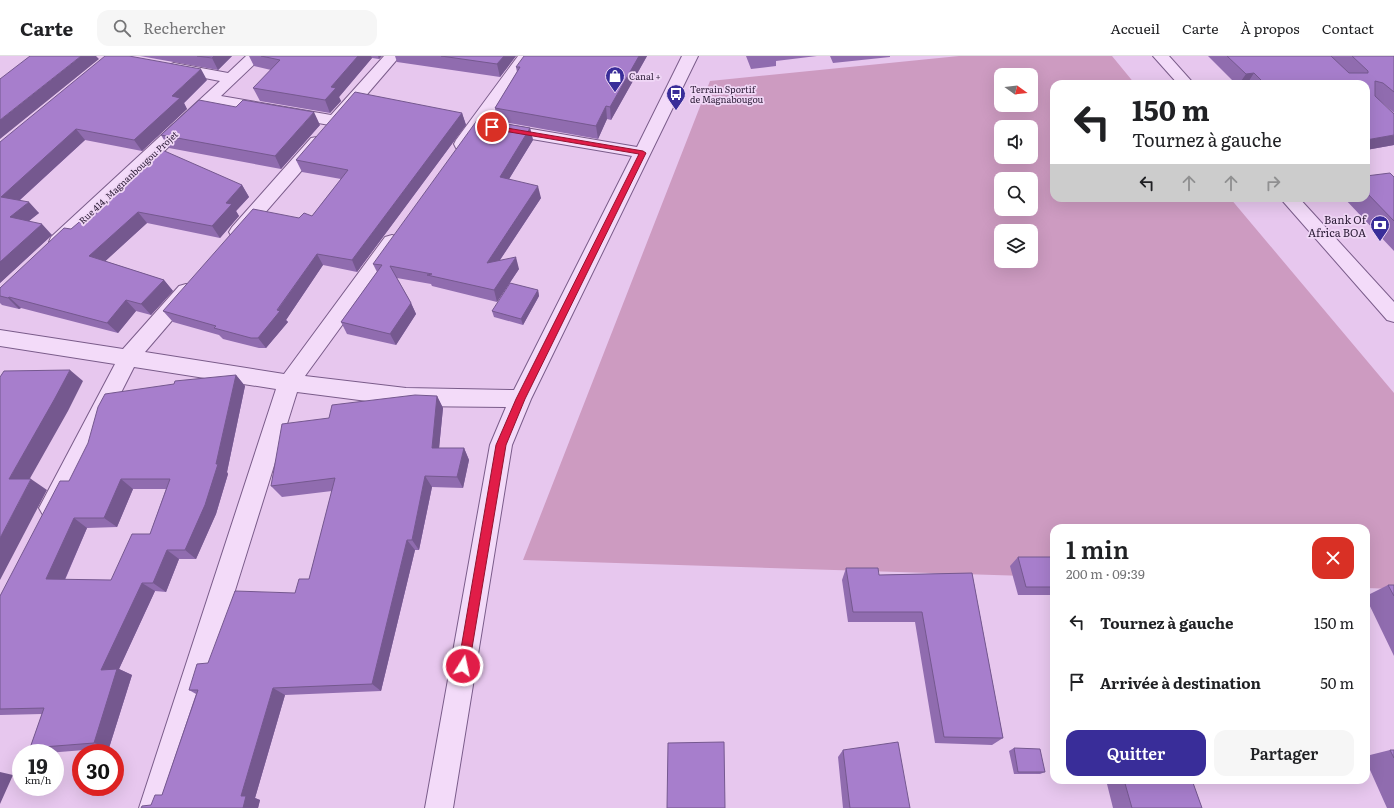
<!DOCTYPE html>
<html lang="fr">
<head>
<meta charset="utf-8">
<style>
  :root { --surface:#fff; --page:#f6f6f6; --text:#202124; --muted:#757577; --line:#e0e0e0; --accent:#392d99 }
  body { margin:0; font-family:Literata,serif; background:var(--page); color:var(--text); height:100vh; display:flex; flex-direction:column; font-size:15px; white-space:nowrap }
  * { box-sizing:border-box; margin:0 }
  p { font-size:13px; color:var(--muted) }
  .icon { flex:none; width:22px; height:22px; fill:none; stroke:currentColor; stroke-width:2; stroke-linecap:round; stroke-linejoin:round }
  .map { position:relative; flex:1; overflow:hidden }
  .side { position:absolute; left:1050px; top:468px; width:320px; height:260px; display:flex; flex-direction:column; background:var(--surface); border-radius:12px; box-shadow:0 4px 16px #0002 }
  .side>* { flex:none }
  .hud { position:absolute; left:1050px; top:24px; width:320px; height:122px; border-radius:12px; box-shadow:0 4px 16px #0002; background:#fff; color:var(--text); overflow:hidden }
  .needle { width:26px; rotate:105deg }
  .tools { position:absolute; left:994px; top:12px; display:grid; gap:8px }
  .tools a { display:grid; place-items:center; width:44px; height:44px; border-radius:8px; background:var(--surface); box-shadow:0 4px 16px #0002; font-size:20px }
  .speed { position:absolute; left:12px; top:688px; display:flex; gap:8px; font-size:20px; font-weight:700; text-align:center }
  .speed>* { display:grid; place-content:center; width:52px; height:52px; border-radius:50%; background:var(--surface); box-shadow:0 4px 16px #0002; line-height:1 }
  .speed small { font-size:10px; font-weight:400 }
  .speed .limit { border:6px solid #d22; background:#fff; color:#111 }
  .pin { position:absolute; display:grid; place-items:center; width:34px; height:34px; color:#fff; margin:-17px; border:2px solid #fff; border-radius:50%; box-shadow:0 1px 4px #0007 }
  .me { position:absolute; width:44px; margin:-22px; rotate:10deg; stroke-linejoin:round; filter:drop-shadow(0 0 3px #0008) }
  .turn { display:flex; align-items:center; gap:14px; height:84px; padding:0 16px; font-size:18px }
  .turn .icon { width:52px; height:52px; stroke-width:2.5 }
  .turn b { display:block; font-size:28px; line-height:34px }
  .lanes { display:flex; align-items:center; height:38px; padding:0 16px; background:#0003; justify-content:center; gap:20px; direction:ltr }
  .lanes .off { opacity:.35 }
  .round { display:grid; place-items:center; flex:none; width:42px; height:42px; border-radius:12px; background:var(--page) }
  .head { display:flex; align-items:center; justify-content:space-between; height:68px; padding:0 16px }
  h1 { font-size:24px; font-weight:600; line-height:30px }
  .action { display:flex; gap:8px; margin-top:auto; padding:8px 16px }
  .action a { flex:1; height:46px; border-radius:12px; background:var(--accent); color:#fff; font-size:16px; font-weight:600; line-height:46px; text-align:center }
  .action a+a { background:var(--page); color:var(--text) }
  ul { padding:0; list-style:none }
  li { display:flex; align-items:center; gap:12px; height:60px; padding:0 16px }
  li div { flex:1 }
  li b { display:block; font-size:15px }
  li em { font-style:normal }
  header { display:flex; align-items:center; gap:24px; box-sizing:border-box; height:56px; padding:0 20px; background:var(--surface); border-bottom:1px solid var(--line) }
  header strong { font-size:19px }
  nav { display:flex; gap:22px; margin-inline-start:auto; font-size:14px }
  .search { width:280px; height:36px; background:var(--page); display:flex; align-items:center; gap:10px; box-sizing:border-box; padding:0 14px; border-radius:12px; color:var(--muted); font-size:15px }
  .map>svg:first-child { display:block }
  .green { fill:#cd9bc1; fill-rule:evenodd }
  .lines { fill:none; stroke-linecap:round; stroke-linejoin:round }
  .street-casing { stroke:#7a5c8a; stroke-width:2 }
  .street { fill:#f3dbf9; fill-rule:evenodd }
  .wall { fill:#906caf; fill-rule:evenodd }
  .shaded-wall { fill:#75588f }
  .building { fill:#a77ecc; stroke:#75588f; fill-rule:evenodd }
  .route { fill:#e11d48; stroke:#92132f }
  .labels { text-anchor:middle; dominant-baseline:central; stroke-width:3.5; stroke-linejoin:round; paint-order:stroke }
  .far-poi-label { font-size:9px; fill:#30203b; stroke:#f0d7f6; text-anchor:start }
  .far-street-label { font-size:9px; fill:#30203b; stroke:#f0d7f6 }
  .poi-label { font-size:11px; fill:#30203b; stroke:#f0d7f6; text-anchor:end }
</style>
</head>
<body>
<header>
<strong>Carte</strong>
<div class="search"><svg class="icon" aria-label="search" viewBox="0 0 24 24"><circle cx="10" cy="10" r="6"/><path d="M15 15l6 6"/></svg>Rechercher</div>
<nav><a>Accueil</a><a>Carte</a><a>À propos</a><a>Contact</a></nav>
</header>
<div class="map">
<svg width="1394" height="752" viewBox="0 0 1394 752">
  <rect width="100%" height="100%" fill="#e7c7ee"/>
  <!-- green -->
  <path class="green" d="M 959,0 L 1112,0 L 1135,28 L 1054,28 L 1054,142 L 1230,142 L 1394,337 L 1394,533 L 1366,532 L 1366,472 L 1054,472 L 1054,521 L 523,504 L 710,25 ZM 1001,19 L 1031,19 L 1031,49 L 1001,49 ZM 1001,71 L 1031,71 L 1031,101 L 1001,101 ZM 1001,123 L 1031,123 L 1031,153 L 1001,153 ZM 1001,175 L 1031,175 L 1031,205 L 1001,205 Z"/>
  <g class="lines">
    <!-- street casing -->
    <g class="street-casing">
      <path id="street" d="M 246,0 L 263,0 L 221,40 L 331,59 L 384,0 L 400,0 L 345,64 L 342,64 L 341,69 L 335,70 L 213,48 L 65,191 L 58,193 L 51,191 L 49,186 L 51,181 L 220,25 L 169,15 L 166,12 L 169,9 L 174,7 L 228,17 Z
        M 518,0 L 534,0 L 468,92 L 462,93 L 456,92 L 454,88 L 456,84 Z
        M 682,0 L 698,0 L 531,343 L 512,389 L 453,752 L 425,752 L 490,389 L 506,351 L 406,350 L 297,336 L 167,752 L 139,752 L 276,333 L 134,311 L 59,459 L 51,462 L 43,459 L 39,452 L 115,308 L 0,290 L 0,274 L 123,293 L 179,230 L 186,228 L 193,230 L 196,235 L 193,240 L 145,296 L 284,318 L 385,181 L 392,179 L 399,181 L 401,186 L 399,191 L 305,320 L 406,332 L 514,334 L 632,100 L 502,78 L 496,77 L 494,73 L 496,69 L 502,68 L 637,91 Z
        M 1153,0 L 1169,0 L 1194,28 L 1178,28 Z
        M 317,81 L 323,82 L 325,86 L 323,90 L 244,181 L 238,182 L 232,181 L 229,176 L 232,171 L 311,82 Z
        M 1280,142 L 1299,142 L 1394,246 L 1394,266 L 1387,264 Z"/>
    </g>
    <!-- street -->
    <use href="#street" class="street"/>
  </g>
  <!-- wall -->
  <path class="wall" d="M 140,0 L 232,0 L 218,14 Z
    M 249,0 L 382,0 L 379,3 L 372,2 L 339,41 L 341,45 L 330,57 L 260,45 L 253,32 L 271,14 L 254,10 Z
    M 395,0 L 516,0 L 500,21 L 397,6 Z
    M 647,0 L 611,64 L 607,63 L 598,83 L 498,65 L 495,52 L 517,16 L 516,11 Z
    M 746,0 L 817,0 L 776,5 L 776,10 L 751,13 Z
    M 830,0 L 890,0 L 890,1 L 833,7 Z
    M 1208,0 L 1394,0 L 1394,57 L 1379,44 L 1394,89 L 1366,94 L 1366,28 L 1236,28 Z
    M 207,24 L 184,47 L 187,53 L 142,95 L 85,84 L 20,144 L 39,157 L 29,165 L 52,179 L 0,227 L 0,86 Z
    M 462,57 L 466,69 L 357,216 L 323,209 L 286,264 L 288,266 L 266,292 L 259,292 L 223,283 L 219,279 L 173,266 L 163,255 L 299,162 L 312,160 L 341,123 L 302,116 L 296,104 Z
    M 320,69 L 281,113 L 169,92 L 161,79 Z
    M 530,72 L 533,84 L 509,123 L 541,142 L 500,204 L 519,213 L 497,246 L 432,230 L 431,228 L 397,222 L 411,247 L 416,258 L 396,289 L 347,278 L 341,266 L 377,216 L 373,208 Z
    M 1366,120 L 1394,121 L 1394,195 L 1344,142 L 1366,142 Z
    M 242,129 L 249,141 L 236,155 L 239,160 L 220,182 L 147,167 L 105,205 L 164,224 L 173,235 L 151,259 L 136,255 L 118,277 L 21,252 L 19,253 L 2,249 L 0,247 L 0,232 L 71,173 L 97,157 Z
    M 538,234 L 539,240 L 523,269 L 494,261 L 492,255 Z
    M 236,319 L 245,330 L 227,416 L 228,418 L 216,458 L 196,503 L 179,503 L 166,536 L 155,535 L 119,613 L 132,619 L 109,692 L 47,697 L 30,692 L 42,658 L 0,659 L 0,540 L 69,425 ZM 133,433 L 166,433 L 150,478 L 111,524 L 65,524 L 87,472 L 117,471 Z
    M 437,340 L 443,352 L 439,392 L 464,392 L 469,404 L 463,432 L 432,431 L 419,494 L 415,494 L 381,635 L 285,639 L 255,742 L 260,744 L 258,752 L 141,752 L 151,749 L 162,739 L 196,638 L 189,634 L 208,607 L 295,537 L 309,523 L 332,435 L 282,441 L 271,430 L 329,362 Z
    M 1018,501 L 1054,501 L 1054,539 L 1018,539 L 1010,510 Z
    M 846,512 L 879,519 L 972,517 L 1003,682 L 992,689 L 935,687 L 915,566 L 848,566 L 842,524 Z
    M 1388,529 L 1394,529 L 1394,600 L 1366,542 L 1366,540 Z
    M 1014,692 L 1045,716 L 1040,718 L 1014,718 L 1009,695 Z
    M 843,694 L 910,752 L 843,752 L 838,701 Z
    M 1390,694 L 1394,694 L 1394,752 L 1387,752 L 1366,705 L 1366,700 Z
    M 1106,724 L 1192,724 L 1202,752 L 1113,752 Z"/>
  <!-- shaded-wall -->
  <path class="shaded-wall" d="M 81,0 L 96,0 L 99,3 L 0,83 L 0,64 Z
    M 214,0 L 232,0 L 218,14 L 212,2 Z
    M 358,0 L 371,0 L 372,2 L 339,41 L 341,45 L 330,57 L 325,44 L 331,31 Z
    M 378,0 L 382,0 L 379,3 Z
    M 504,0 L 516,0 L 500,21 L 497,8 Z
    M 639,0 L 647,0 L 611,64 L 610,51 Z
    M 201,13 L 207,24 L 184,47 L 187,53 L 142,95 L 134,84 L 172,40 Z
    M 1254,17 L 1247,28 L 1239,28 L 1246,18 Z
    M 606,50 L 607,63 L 598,83 L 596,70 Z
    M 314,56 L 320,69 L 281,113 L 275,100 Z
    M 462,57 L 466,69 L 357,216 L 352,204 Z
    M 530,72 L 533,84 L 503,133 L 500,121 Z
    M 76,73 L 85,84 L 11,152 L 1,141 Z
    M 1394,79 L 1394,89 L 1366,94 L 1366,84 Z
    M 242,129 L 249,141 L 236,155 L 239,160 L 220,182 L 212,170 L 226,147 Z
    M 538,130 L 541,142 L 490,219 L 487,207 Z
    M 29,146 L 39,157 L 20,172 L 10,161 Z
    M 138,156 L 147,167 L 99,211 L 89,200 Z
    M 42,168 L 52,179 L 0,227 L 0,206 Z
    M 317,198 L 323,209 L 286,264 L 288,266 L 266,292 L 258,282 Z
    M 516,201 L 519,213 L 497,246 L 494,234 Z
    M 164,224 L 173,235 L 151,259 L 141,248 Z
    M 538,234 L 539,240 L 523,269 L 521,263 Z
    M 9,241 L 21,252 L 19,253 L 8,242 Z
    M 126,244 L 136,255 L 118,277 L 107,267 Z
    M 411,247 L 416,258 L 396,289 L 390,278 Z
    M 70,314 L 83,325 L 68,355 L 24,433 L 9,423 Z
    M 236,319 L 245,330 L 227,416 L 228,418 L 216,458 L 196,503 L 185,494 L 216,408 Z
    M 437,340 L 443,352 L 438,403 L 432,392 Z
    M 464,392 L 469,404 L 463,432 L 457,421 Z
    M 425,420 L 432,431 L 419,494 L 412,484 Z
    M 31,423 L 47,434 L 0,524 L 0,482 Z
    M 121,423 L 133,433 L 117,471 L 104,462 Z
    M 74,462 L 87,472 L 61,532 L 46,523 Z
    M 407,484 L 415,494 L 381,635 L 372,628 Z
    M 167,494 L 179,503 L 166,536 L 153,527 Z
    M 142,527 L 155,535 L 119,613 L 132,619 L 109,692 L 94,687 L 101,614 Z
    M 273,632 L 285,639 L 255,742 L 260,744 L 258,752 L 243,752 L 241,740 Z
    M 0,716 L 13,719 L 0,748 Z"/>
  <!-- building -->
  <path class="building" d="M 30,0 L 81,0 L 0,64 L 0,23 Z
    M 105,0 L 129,0 L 201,13 L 172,40 L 180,42 L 134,84 L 76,73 L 1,141 L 29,146 L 10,161 L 42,168 L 0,206 L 0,86 Z
    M 197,0 L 214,0 L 212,2 Z
    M 261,0 L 358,0 L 331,31 L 336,32 L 325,44 L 253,32 L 280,4 Z
    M 441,0 L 504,0 L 497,8 Z
    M 524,0 L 639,0 L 610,51 L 606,50 L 596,70 L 495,52 L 520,11 L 516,11 Z
    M 1227,0 L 1331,0 L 1349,17 L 1368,17 L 1368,15 L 1352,0 L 1394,0 L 1394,36 L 1383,27 L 1375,25 L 1375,40 L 1394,58 L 1394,79 L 1366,84 L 1366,28 L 1265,28 L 1254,17 L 1246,18 Z
    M 355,36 L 462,57 L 352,204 L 317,198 L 277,254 L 280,255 L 258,282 L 251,282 L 214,272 L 216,270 L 163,255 L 253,153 L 299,162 L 304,157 L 312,160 L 348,114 L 296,104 Z
    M 199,44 L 236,51 L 243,44 L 314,56 L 275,100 L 161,79 Z
    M 478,63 L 530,72 L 500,121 L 538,130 L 487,207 L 516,201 L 494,234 L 427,219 L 432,218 L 390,210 L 411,247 L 390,278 L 341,266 L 382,209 L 373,208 Z
    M 160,93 L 242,129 L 226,147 L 232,148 L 212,170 L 138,156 L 89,200 L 164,224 L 141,248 L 126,244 L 107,267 L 9,241 L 8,242 L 0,240 L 0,232 L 64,172 L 71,173 L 91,156 L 97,157 Z
    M 1390,117 L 1394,121 L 1394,165 L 1366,136 L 1366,120 Z
    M 510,227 L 538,234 L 521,263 L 492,255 Z
    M 70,314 L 54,344 L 9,423 L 31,423 L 0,482 L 0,321 L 4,315 Z
    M 236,319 L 216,408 L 218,408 L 205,449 L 185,494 L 167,494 L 153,527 L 142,527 L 101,614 L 117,613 L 94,687 L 30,692 L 44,652 L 0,653 L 0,540 L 60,425 L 69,425 L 88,387 L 98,351 L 105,338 L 174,328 L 175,325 ZM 121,423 L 170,423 L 150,478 L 132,478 L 111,524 L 46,523 L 74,462 L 104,462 Z
    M 415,339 L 437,340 L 432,392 L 464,392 L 457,421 L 425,420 L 412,484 L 407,484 L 372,628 L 273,632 L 241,740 L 246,740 L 243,752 L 141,752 L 142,750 L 151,749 L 155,739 L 162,739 L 198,634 L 189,634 L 197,608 L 208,607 L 235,535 L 295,537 L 299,523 L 309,523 L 335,422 L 271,430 L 282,368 L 329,362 L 332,349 Z
    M 1018,501 L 1054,501 L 1054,531 L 1026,531 Z
    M 846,512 L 878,512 L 879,519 L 972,517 L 1003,682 L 944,681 L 922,556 L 853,556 Z
    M 1388,529 L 1394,529 L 1394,540 Z
    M 724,686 L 725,752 L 667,752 L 668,687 Z
    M 898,686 L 910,752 L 850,752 L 843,694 Z
    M 1014,692 L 1040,693 L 1045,716 L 1018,716 Z
    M 1390,694 L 1394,694 L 1394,702 Z
    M 1124,724 L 1192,724 L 1202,752 L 1132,752 Z"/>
  <!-- route -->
  <path class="route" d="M 489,69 L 643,95 L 646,97 L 525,343 L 506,389 L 469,610 L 467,614 L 463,616 L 459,614 L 458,610 L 496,389 L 516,343 L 639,98 L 492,73 L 488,71 Z"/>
  <!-- icons -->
  <defs>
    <g id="shop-pin" transform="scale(1)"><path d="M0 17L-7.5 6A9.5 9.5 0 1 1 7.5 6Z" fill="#392d99" stroke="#f0d7f6"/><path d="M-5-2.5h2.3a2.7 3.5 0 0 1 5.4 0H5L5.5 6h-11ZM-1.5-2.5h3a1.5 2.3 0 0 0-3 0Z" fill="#fff"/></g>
    <g id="bus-pin" transform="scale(1)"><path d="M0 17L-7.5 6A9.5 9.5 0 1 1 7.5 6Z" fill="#392d99" stroke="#f0d7f6"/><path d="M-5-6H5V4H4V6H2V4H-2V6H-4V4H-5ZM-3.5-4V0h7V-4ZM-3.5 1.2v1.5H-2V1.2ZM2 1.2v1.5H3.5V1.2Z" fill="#fff"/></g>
    <g id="bank-pin" transform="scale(1)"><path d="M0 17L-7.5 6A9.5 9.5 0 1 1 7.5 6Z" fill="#392d99" stroke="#f0d7f6"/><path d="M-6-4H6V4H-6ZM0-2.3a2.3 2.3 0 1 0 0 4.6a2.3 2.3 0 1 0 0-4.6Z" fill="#fff"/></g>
  </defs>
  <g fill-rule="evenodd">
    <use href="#shop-pin" x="615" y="20"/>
    <use href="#bus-pin" x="676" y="38"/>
    <use href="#bank-pin" x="1380" y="169"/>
  </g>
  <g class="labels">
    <!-- far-poi labels -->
    <g class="far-poi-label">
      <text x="629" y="20">Canal +</text>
      <text x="690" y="33">Terrain Sportif<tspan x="690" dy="10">de Magnabougou</tspan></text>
    </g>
    <!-- far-street labels -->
    <g class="far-street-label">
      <text transform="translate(128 121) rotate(-43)">Rue 414, Magnanbougou Projet</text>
    </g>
    <!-- poi labels -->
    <g class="poi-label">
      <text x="1366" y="163">Bank Of<tspan x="1366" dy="13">Africa BOA</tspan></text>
    </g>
  </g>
</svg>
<div class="tools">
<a><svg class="needle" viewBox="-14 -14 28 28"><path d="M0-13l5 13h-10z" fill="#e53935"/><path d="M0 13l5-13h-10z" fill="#757577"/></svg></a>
<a><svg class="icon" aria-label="sound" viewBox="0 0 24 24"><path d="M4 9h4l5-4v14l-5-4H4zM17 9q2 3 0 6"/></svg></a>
<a><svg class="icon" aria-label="search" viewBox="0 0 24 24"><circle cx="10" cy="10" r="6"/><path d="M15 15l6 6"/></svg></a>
<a><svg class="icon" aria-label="layers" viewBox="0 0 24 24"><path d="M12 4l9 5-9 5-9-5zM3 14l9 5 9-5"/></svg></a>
</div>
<div class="speed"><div>19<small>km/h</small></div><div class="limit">30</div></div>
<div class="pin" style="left:492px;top:71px;background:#d93025"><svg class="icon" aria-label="arrive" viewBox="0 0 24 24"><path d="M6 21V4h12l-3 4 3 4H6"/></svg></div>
<svg class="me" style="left:463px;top:610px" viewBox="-20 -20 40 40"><circle r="17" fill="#e11d48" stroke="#fff" stroke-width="3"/><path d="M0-11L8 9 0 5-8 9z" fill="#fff"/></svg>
<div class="hud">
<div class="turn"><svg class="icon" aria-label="left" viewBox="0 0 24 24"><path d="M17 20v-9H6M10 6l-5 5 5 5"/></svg><div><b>150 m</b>Tournez à gauche</div></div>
<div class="lanes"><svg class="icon" aria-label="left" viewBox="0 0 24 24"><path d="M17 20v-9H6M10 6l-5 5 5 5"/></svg><svg class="icon off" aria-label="ahead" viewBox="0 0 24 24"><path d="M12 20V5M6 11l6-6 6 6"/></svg><svg class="icon off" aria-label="ahead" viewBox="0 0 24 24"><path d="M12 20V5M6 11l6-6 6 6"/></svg><svg class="icon off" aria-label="right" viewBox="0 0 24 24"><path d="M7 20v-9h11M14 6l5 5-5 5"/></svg></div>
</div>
<section class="side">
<div class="head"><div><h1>1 min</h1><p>200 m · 09:39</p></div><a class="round" style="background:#d93025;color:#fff"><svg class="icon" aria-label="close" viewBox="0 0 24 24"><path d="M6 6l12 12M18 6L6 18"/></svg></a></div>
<ul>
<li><svg class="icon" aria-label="left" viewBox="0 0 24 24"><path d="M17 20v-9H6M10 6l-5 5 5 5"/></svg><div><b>Tournez à gauche</b></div><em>150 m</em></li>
<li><svg class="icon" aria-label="arrive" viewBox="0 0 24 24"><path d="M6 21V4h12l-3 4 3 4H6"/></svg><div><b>Arrivée à destination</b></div><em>50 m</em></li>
</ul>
<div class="action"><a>Quitter</a><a>Partager</a></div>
</section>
</div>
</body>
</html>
